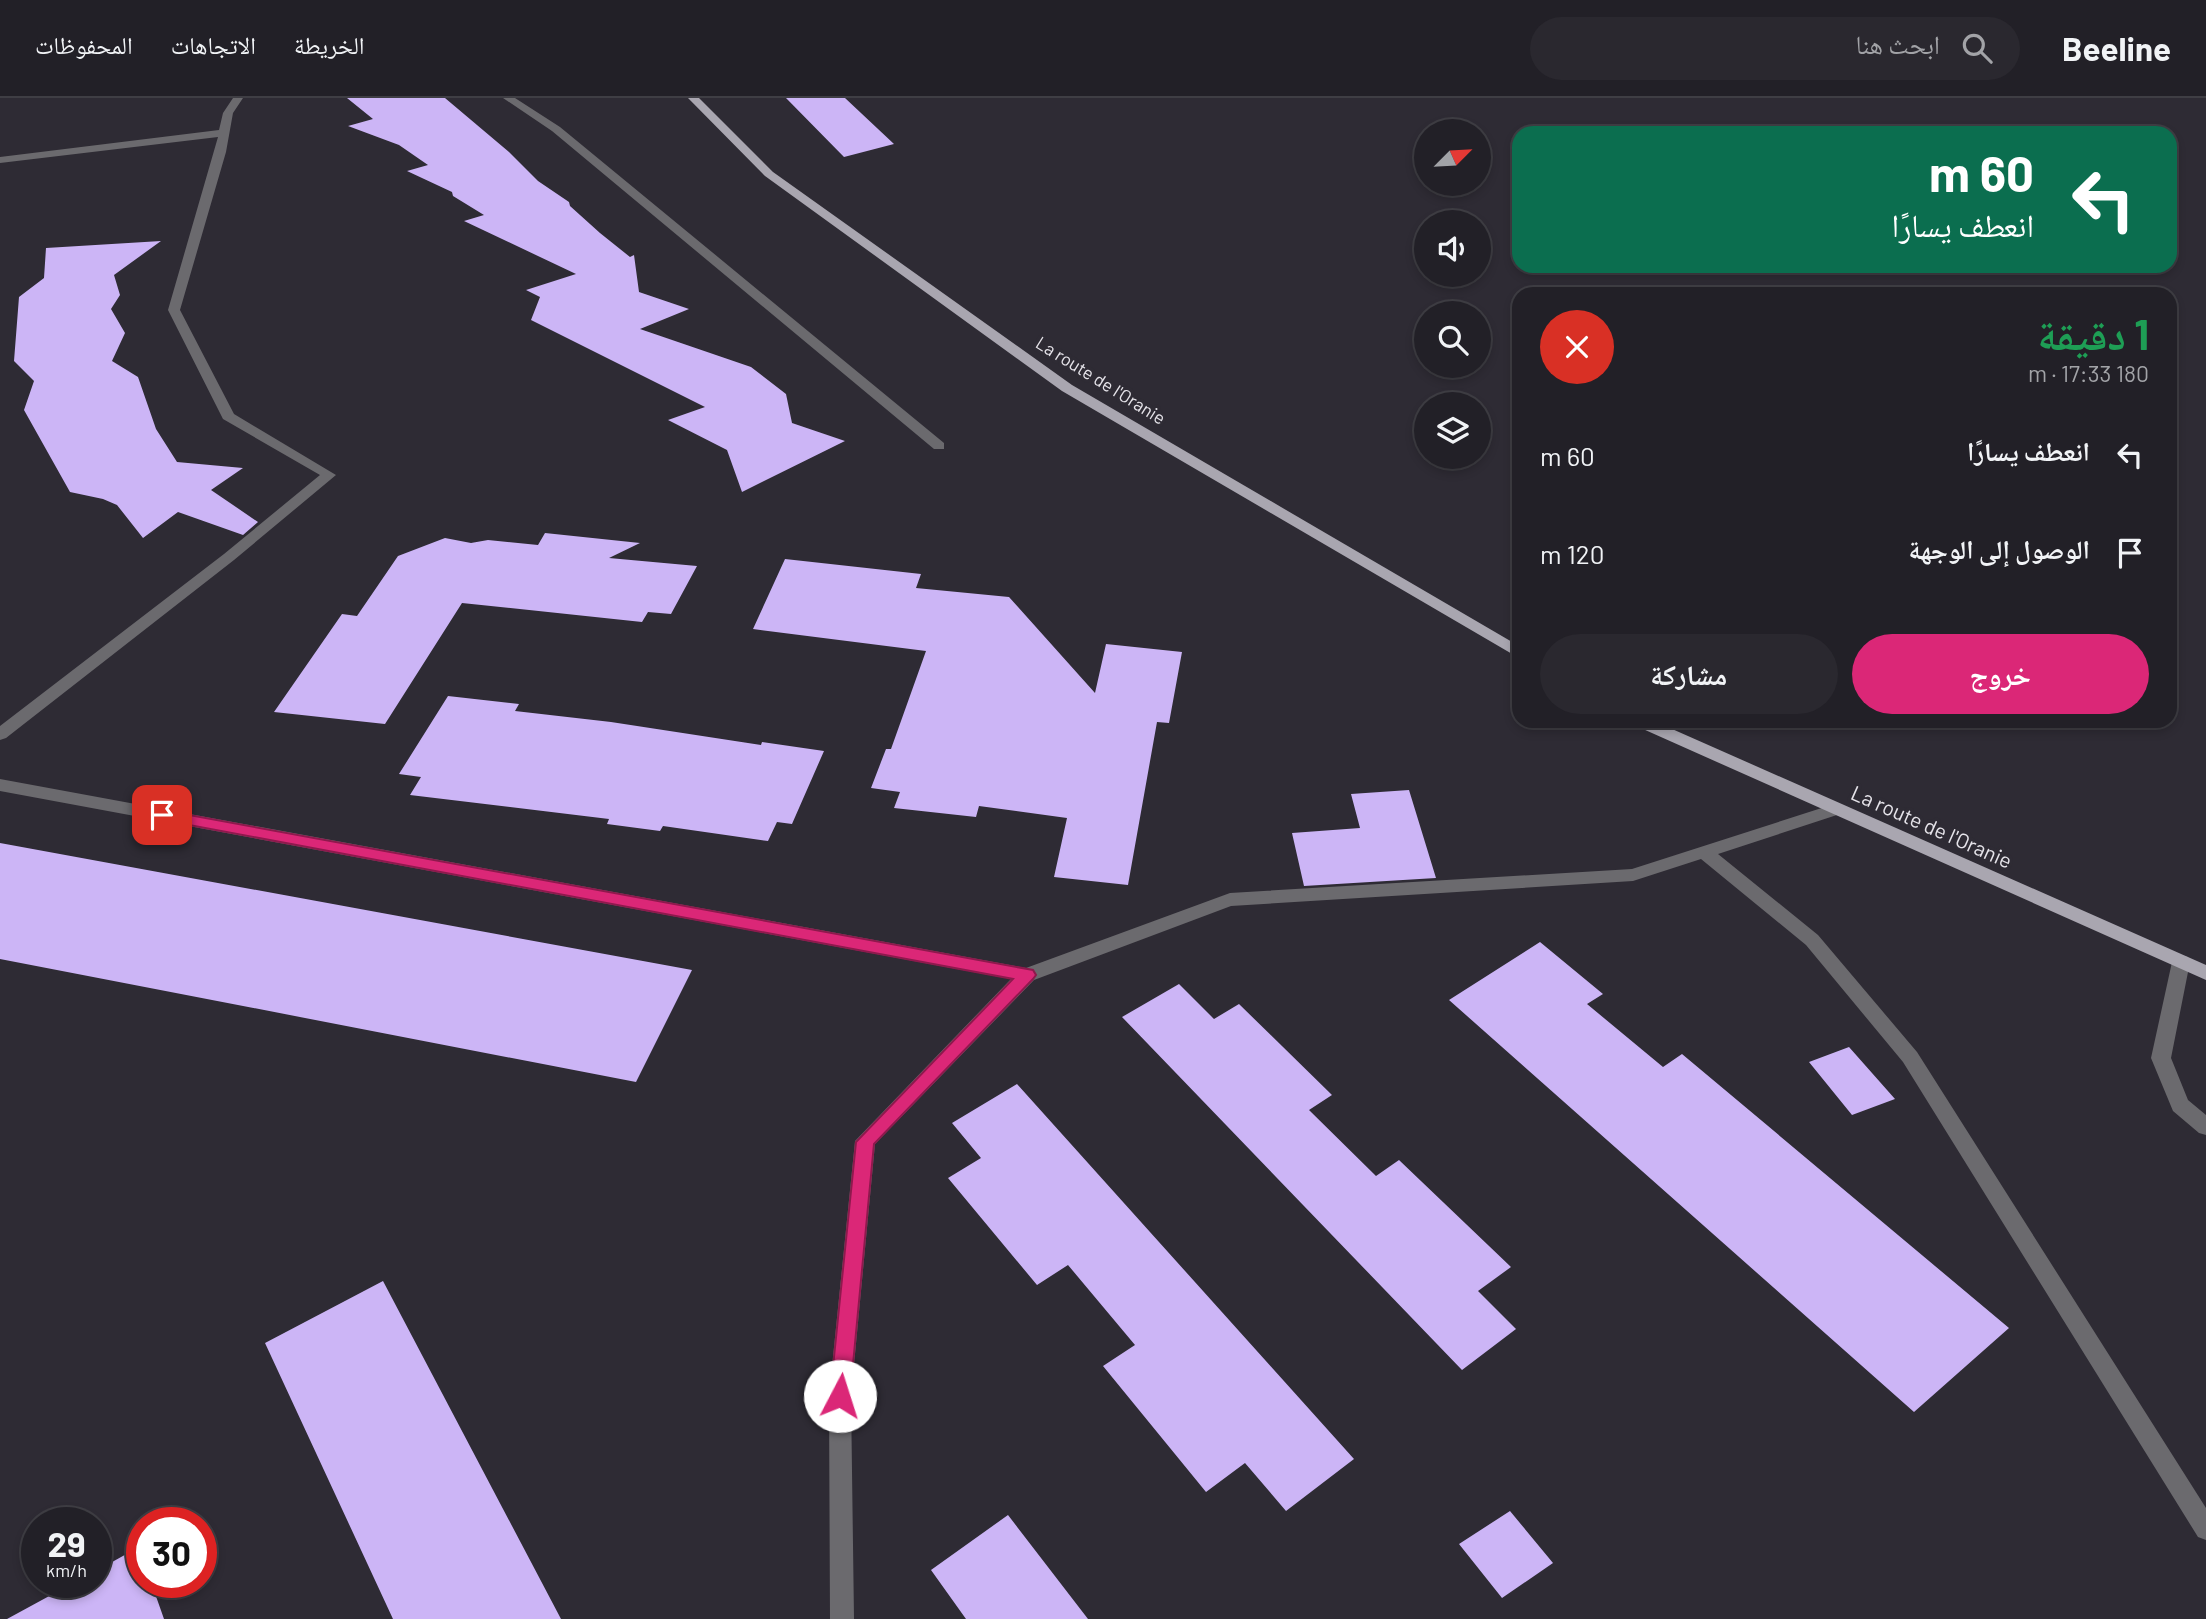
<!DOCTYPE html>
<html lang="ar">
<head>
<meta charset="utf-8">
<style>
  :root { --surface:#222027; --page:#2a282f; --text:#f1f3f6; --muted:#a2a3a7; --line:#3f3e44; --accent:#db2777 }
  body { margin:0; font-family:Barlow,"Noto Naskh Arabic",sans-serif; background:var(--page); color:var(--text); direction:rtl; height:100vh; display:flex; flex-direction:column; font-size:26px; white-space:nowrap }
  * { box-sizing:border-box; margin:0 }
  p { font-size:23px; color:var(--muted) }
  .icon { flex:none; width:38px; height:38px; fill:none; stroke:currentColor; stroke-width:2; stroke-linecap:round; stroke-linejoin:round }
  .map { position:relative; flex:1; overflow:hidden; direction:ltr }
  .sheet { position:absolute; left:1512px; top:189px; width:665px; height:441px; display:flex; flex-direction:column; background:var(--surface); border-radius:21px; box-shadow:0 4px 10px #0003,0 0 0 2px var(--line); direction:rtl }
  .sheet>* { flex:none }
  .hud { position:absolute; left:1512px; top:28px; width:665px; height:147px; border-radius:21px; box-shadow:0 4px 10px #0003,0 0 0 2px var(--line); direction:rtl; background:#0b6e4f; color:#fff; overflow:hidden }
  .needle { width:46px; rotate:66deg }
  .buttons { position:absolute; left:1414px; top:21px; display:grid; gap:14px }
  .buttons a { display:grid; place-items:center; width:77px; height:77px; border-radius:50%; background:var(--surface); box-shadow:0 4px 10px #0003,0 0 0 2px var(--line); font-size:35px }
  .speed { position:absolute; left:21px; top:1409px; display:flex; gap:14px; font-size:35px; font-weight:700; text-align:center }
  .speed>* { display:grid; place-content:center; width:91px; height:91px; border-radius:50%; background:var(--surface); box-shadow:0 4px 10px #0003,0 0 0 2px var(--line); line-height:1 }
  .speed small { font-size:18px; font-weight:400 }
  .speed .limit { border:10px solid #d22; background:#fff; color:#111 }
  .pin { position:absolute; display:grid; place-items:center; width:60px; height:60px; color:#fff; margin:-30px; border-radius:14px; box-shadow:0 4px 10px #0006 }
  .me { position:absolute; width:77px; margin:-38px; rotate:5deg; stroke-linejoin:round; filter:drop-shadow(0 0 5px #0008) }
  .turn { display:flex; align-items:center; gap:24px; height:147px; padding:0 28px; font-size:32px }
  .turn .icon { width:91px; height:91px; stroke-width:2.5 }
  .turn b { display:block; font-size:49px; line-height:60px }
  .round { display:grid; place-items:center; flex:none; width:74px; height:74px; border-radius:37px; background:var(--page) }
  .summary { display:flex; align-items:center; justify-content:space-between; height:119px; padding:0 28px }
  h1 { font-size:42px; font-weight:700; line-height:52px; color:#1e9e55 }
  .action { display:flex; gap:14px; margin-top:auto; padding:14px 28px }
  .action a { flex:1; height:80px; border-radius:42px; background:var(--accent); color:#fff; font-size:28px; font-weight:700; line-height:80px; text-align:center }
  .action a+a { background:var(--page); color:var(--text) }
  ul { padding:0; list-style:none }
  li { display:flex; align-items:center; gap:21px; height:98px; padding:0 28px }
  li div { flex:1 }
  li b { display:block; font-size:26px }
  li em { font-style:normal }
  header { display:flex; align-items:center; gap:42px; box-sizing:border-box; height:98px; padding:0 35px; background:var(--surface); border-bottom:2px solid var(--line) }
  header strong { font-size:33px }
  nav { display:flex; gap:38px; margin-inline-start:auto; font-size:24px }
  .search { width:490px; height:63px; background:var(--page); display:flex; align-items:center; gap:18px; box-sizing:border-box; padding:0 24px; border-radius:38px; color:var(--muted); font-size:26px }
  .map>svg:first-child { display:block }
  .building { fill:#ccb5f6 }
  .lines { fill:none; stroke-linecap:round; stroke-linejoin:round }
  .street { fill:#6b6a6e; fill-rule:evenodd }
  .primary { fill:#a9a6b0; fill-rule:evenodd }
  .route { fill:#db2777; stroke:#8e194d; stroke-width:2 }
  .labels { text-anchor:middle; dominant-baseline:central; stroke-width:7; stroke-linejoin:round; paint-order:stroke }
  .far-street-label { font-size:18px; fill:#e6e4ea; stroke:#2e2b34 }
  .street-label { font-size:21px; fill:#e6e4ea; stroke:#2e2b34 }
</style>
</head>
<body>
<header>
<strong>Beeline</strong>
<div class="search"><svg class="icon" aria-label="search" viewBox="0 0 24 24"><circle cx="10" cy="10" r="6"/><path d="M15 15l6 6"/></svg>ابحث هنا</div>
<nav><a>الخريطة</a><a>الاتجاهات</a><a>المحفوظات</a></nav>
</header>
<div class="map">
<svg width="2206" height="1521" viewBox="0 0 2206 1521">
  <rect width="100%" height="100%" fill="#2e2b34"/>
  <!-- building -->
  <path class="building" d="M 347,0 L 445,0 L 509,54 L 538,83 L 569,104 L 570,108 L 600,135 L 630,159 L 634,157 L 639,194 L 689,211 L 640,231 L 751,269 L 786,296 L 792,325 L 845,343 L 742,394 L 727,352 L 668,322 L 705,309 L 531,222 L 540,199 L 526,192 L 576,176 L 464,123 L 484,117 L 453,98 L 452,94 L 407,73 L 428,67 L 399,47 L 348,28 L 373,21 Z
    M 786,0 L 845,0 L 894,46 L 844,59 Z
    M 161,143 L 114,177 L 120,197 L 111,211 L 125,235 L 112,263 L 138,279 L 156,331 L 177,364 L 243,370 L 211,392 L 258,424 L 243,437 L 178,414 L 143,440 L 117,407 L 103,401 L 70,394 L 24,312 L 34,283 L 14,263 L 19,199 L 44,180 L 46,150 Z
    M 545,435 L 640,445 L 609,460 L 697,468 L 671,516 L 648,514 L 642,524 L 462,505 L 385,626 L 274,614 L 342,516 L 357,518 L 398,458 L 445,440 L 471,445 L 488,442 L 538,447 Z
    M 785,461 L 921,476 L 916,490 L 1009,499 L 1095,595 L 1106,546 L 1182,554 L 1169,625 L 1157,624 L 1128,787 L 1054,779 L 1067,720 L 979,708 L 976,719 L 894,710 L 900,694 L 871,690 L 886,651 L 891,651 L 926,553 L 753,531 Z
    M 448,598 L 519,606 L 515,613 L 611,624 L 761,647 L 762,644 L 824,653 L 792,726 L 777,724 L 768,743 L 663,728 L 660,733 L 607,726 L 609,721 L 410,697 L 421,679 L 399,676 Z
    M 1409,692 L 1436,780 L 1304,788 L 1292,735 L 1360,730 L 1351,696 Z
    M 0,745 L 692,872 L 636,984 L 0,861 Z
    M 1540,844 L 1603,896 L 1587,906 L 1663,969 L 1682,956 L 2009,1230 L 1914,1314 L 1449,902 Z
    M 1179,886 L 1214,921 L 1239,906 L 1332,997 L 1309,1012 L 1376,1078 L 1399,1062 L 1511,1169 L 1478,1193 L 1516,1231 L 1462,1272 L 1122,919 Z
    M 1849,949 L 1895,1001 L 1852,1017 L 1809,964 Z
    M 1017,986 L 1354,1361 L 1286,1413 L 1245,1365 L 1206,1394 L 1103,1268 L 1135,1247 L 1068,1167 L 1037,1187 L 948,1080 L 981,1060 L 952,1025 Z
    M 383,1183 L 561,1521 L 393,1521 L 265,1245 Z
    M 1510,1413 L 1553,1465 L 1502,1500 L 1459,1446 Z
    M 1008,1417 L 1088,1521 L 966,1521 L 931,1472 Z
    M 139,1449 L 142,1458 L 142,1484 L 151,1484 L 164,1521 L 7,1521 L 75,1484 L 96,1484 L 96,1473 Z"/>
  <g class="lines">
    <!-- street -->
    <path class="street" d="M 233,0 L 243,0 L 233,15 L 226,54 L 180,212 L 234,316 L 336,377 L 234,462 L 6,640 L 0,642 L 0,628 L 224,456 L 320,377 L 223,321 L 168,212 L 218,39 L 0,65 L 0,59 L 219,32 L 223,15 Z
      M 503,0 L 515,0 L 560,29 L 944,345 L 944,351 L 934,351 L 552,33 Z
      M 0,681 L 1026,870 L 1230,795 L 1632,771 L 1831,707 L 1843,707 L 1846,711 L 1843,715 L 1718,756 L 1818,837 L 1917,954 L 2206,1410 L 2206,1442 L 2198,1439 L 1903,964 L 1806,847 L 1701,761 L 1633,783 L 1231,808 L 1034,882 L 875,1046 L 851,1298 L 854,1521 L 830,1521 L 829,1298 L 855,1043 L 1011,881 L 0,693 Z
      M 2181,857 L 2188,859 L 2190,864 L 2171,960 L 2188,1002 L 2206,1017 L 2206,1037 L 2199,1035 L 2173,1013 L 2151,960 L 2172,864 L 2174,859 Z"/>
    <!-- primary -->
    <path class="primary" d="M 688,0 L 699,0 L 773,74 L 1072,287 L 1519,548 L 1519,560 L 1062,293 L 765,78 Z
      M 1632,623 L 1654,623 L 2206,867 L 2206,882 L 1634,627 Z"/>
  </g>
  <!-- route -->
  <path class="route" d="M 162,712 L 1033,872 L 1036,877 L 1033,881 L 874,1046 L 850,1298 L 847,1305 L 840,1308 L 833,1305 L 830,1298 L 856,1044 L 1013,881 L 157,721 L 154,717 Z"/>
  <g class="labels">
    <!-- far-street labels -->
    <g class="far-street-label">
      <text transform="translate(1101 282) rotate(32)">La route de l'Oranie</text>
    </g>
    <!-- street labels -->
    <g class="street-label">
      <text transform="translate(1932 728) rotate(24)">La route de l'Oranie</text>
    </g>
  </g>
</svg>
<div class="buttons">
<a><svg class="needle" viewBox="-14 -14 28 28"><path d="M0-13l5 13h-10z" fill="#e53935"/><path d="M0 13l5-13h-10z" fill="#a2a3a7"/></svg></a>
<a><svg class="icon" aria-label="sound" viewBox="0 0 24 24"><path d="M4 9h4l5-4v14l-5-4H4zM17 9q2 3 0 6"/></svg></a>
<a><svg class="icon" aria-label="search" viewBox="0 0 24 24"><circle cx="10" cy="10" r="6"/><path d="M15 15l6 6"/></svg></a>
<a><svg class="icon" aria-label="layers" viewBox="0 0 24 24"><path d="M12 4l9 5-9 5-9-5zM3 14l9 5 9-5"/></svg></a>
</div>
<div class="speed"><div>29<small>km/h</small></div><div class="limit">30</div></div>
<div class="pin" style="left:162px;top:717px;background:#d93025"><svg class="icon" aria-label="arrive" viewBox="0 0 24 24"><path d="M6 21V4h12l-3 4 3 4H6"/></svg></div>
<svg class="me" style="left:840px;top:1298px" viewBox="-20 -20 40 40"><circle r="19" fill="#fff"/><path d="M0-13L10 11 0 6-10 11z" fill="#db2777"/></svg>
<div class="hud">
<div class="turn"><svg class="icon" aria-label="left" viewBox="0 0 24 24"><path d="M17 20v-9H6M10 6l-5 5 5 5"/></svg><div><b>60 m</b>انعطف يسارًا</div></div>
</div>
<section class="sheet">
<div class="summary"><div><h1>1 دقيقة</h1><p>180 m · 17:33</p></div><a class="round" style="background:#d93025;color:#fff"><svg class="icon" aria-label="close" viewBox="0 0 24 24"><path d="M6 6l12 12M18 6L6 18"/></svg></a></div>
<ul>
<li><svg class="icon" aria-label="left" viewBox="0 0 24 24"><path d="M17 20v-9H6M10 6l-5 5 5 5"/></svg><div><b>انعطف يسارًا</b></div><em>60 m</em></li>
<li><svg class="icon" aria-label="arrive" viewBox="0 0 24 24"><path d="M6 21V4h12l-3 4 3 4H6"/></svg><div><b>الوصول إلى الوجهة</b></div><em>120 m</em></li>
</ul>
<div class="action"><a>خروج</a><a>مشاركة</a></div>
</section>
</div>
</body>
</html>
